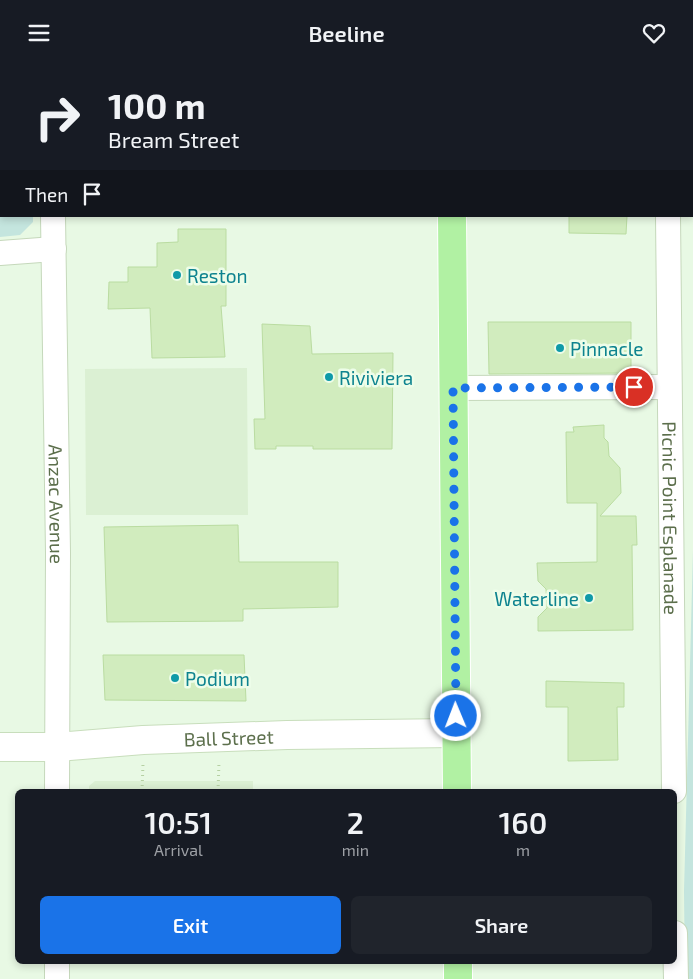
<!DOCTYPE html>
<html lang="en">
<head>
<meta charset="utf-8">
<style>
  :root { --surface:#171b24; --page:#20242c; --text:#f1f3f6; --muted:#9ea1a6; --accent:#1a73e8 }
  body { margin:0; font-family:"Exo 2",sans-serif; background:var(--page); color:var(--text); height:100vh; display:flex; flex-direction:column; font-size:19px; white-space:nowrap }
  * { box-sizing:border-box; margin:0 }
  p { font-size:16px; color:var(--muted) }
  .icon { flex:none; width:28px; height:28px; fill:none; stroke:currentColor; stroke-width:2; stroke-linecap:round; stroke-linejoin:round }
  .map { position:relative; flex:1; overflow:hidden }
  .panel { position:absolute; left:15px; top:724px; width:662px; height:175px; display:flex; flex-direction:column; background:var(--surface); border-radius:8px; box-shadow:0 2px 8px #0003 }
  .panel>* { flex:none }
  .hud { position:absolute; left:0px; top:0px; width:694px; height:152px; box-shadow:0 2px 8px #0003; background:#171b24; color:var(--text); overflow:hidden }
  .pin { position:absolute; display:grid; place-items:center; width:42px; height:42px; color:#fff; margin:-21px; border:2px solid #fff; border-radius:50%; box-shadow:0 1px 5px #0007 }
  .me { position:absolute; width:55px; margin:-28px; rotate:359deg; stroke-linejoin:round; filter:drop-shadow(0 0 4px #0008) }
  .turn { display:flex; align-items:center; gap:18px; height:105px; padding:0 25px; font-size:22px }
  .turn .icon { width:65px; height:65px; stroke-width:2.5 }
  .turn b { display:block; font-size:35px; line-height:42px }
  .then { display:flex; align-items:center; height:48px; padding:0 25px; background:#0003; gap:10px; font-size:19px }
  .eta { display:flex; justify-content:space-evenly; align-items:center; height:85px; text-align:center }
  .eta b { font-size:30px; font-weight:600; line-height:35px }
  .cta { display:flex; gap:10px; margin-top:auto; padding:10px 25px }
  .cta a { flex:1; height:58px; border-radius:8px; background:var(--accent); color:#fff; font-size:20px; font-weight:600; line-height:58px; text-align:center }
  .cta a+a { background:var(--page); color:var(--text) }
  header { display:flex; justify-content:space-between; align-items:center; height:65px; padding:0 25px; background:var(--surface); font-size:22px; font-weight:600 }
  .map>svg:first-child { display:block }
  .residential { fill:#dbf0d3 }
  .green { fill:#c4e5de }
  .building { fill:#d1ecbe; stroke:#badca1 }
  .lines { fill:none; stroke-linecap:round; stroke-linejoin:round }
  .minor-casing { stroke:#c5d8bb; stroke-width:26 }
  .secondary-casing { stroke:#c8debc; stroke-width:30 }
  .primary-casing { stroke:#fff; stroke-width:30 }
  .path { stroke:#b5d0a2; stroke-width:3; stroke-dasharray:1 4; stroke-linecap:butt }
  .minor { stroke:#fff; stroke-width:24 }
  .secondary { stroke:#fff; stroke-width:28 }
  .primary { stroke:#b1f1a3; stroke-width:28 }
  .route { stroke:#1a73e8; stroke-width:9; stroke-dasharray:0 16.2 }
  .culture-dot { fill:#0f9aa8; stroke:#edfde9; stroke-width:2 }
  .labels { text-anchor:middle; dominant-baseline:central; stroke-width:5; stroke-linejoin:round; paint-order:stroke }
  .culture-label { font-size:19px; fill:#0d838f; stroke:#edfde9; text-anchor:start }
  .street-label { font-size:19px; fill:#5c6f4c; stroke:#edfde9 }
</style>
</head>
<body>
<header><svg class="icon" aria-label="menu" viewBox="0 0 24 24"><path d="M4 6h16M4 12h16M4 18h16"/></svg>Beeline<svg class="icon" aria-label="heart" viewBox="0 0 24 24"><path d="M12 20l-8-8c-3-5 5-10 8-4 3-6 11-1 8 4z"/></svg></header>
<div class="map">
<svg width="693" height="914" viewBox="0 0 693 914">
  <rect width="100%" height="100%" fill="#e8f9e4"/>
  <!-- residential -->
  <path class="residential" d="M 247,303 L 248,450 L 86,450 L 85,304 Z
    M 95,716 L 253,716 L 253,726 L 89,726 L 89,721 Z"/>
  <!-- green -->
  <path class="green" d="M 0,0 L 61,0 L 1,1 L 1,151 L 33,151 L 33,157 L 20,170 L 0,172 Z
    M 693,485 L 693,914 L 685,914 L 684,826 Z"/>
  <!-- building -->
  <path class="building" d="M 569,151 L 627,151 L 626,169 L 569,168 Z
    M 178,164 L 226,164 L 226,241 L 221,241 L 225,292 L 152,293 L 150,243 L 108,244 L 109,217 L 128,217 L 128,202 L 157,202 L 157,178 L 178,177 Z
    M 488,257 L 631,257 L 631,308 L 489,309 Z
    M 262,259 L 310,261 L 312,289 L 393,288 L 392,384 L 313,384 L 313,381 L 276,381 L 276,384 L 255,384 L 254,354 L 265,354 Z
    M 604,360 L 604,373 L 608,377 L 609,391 L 620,403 L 621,428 L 600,451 L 636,451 L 637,480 L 632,480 L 633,565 L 538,566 L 538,552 L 547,543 L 546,524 L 538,516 L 537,498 L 597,497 L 597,438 L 567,438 L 566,367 L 574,367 L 573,362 Z
    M 238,460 L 239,497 L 338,497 L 338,542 L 243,544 L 243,556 L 107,557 L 104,462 Z
    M 103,590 L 244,590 L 246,636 L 105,635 Z
    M 546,616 L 624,618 L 624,642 L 617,642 L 618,695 L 568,696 L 568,642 L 546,642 Z"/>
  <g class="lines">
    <!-- minor casing -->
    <g class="minor-casing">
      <g id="minor">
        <path d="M 668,1 L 668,0"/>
        <path id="s1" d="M 53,151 L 58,488 L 57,726"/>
        <path id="s2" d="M 668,151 L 674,726"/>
        <path d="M 0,188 L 54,184"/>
        <path d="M 453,323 L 668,322"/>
        <path d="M 675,868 L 676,914"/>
        <path d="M 57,896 L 57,914"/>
      </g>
    </g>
    <!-- secondary casing -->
    <g class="secondary-casing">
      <g id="secondary">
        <path id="s3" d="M 0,682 L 57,682 L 143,675 L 287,670 L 456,668"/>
      </g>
    </g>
    <!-- primary casing -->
    <g class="primary-casing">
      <path id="primary" d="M 451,0 L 451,1
        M 452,151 L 457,726
        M 458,896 L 458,914"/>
    </g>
    <!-- path -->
    <path class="path" d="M 56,0 L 56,1
      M 23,1 L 25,0
      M 424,1 L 424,0
      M 0,34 L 1,32
      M 142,726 L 143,699
      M 218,726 L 219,697"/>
    <!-- minor -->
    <use href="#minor" class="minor"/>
    <!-- secondary -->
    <use href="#secondary" class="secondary"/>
    <!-- primary -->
    <use href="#primary" class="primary"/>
  </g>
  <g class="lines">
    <!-- route -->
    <path class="route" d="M 456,651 L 453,323 L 634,322"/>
  </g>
  <!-- markers -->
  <g class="culture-dot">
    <circle cx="177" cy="210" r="5"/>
    <circle cx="560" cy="283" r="5"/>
    <circle cx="329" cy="312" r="5"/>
    <circle cx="589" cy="533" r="5"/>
    <circle cx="175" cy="613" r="5"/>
  </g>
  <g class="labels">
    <!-- culture labels -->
    <g class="culture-label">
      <text x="187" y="210">Reston</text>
      <text x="570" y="283">Pinnacle</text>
      <text x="339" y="312">Riviviera</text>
      <text x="579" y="533" text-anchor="end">Waterline</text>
      <text x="185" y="613">Podium</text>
    </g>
    <!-- street labels -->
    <g class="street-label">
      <text stroke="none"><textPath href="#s1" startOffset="288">Anzac Avenue</textPath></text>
      <text stroke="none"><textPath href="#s2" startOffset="302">Picnic Point Esplanade</textPath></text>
      <text stroke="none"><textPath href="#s3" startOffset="229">Ball Street</textPath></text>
    </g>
  </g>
</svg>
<div class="pin" style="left:634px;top:322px;background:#d93025"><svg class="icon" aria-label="arrive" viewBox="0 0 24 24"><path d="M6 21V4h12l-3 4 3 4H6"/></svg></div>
<svg class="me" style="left:456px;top:651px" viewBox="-20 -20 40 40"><circle r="17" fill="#1a73e8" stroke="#fff" stroke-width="3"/><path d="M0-11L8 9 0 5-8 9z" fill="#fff"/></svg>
<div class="hud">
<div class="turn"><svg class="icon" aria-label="right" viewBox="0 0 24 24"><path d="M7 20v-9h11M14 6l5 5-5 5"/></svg><div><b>100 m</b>Bream Street</div></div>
<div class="then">Then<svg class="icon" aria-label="arrive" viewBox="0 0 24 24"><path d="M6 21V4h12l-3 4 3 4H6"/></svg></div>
</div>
<section class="panel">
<div class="eta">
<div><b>10:51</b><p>Arrival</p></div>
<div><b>2</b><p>min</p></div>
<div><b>160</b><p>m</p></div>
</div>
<div class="cta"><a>Exit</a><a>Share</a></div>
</section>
</div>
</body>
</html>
